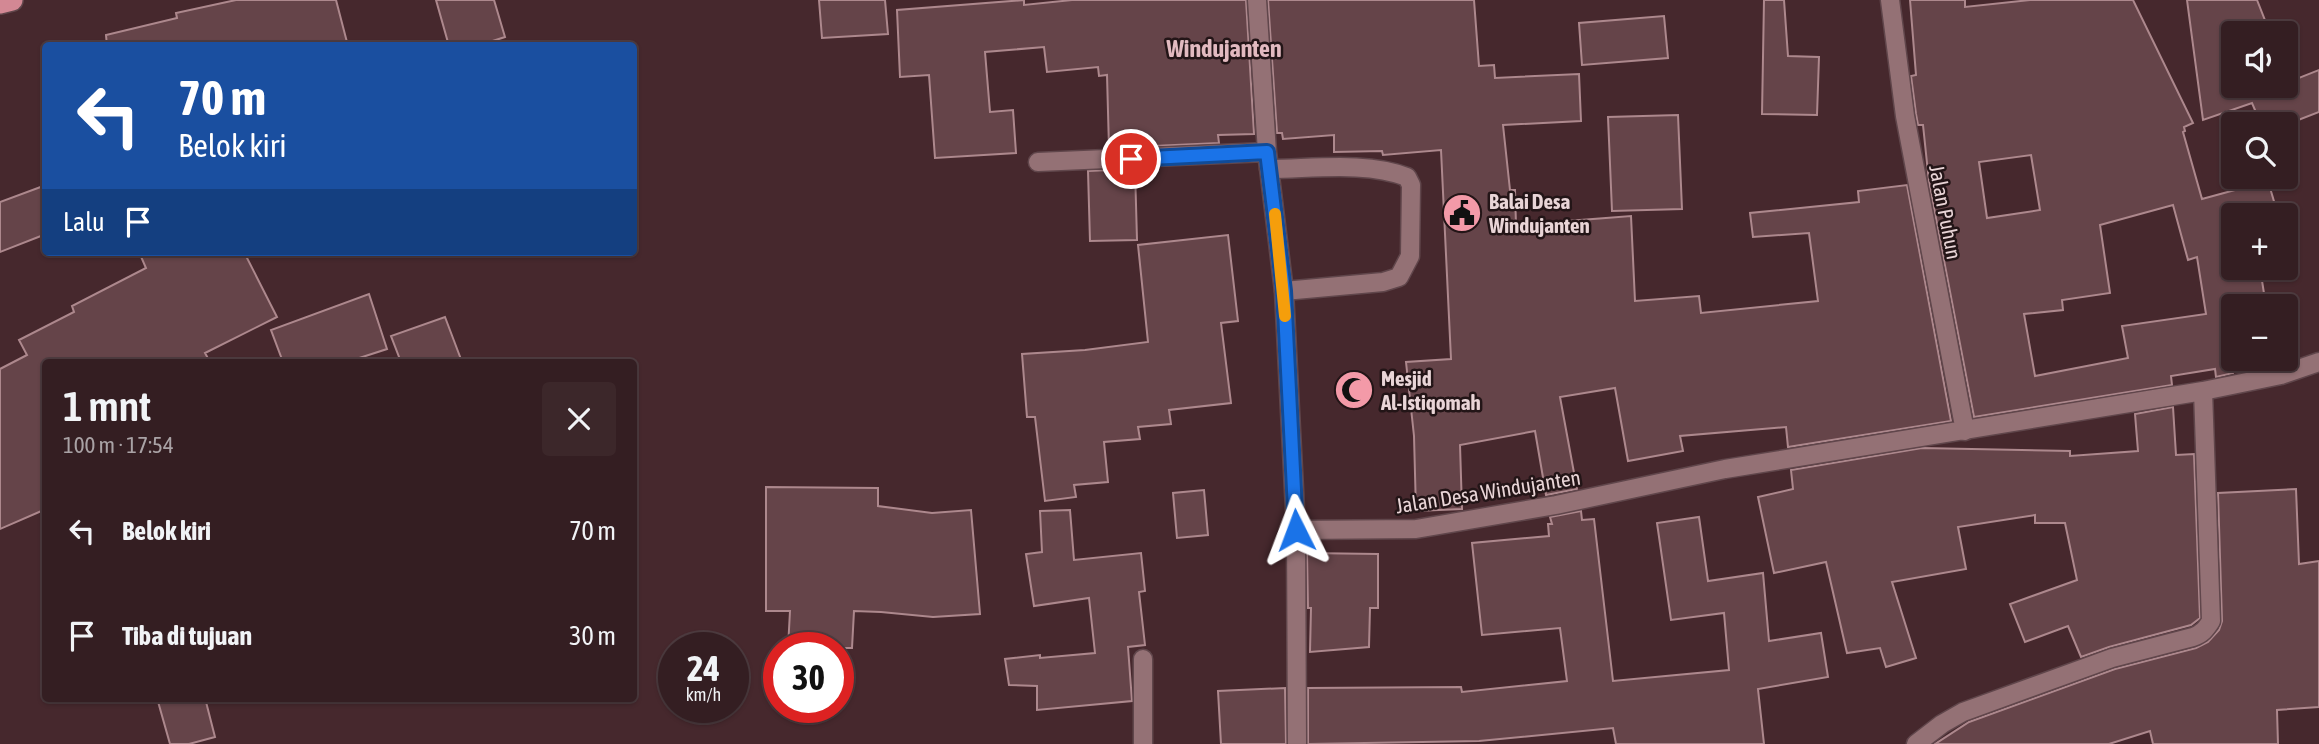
<!DOCTYPE html>
<html lang="id">
<head>
<meta charset="utf-8">
<style>
  :root { --surface:#341e22; --page:#3c272a; --text:#f1f3f6; --muted:#a9a2a5; --line:#4e3c40 }
  body { margin:0; font-family:"Asap Condensed",sans-serif; background:var(--page); color:var(--text); height:100vh; display:flex; flex-direction:column; font-size:26px; white-space:nowrap }
  * { box-sizing:border-box; margin:0 }
  p { font-size:23px; color:var(--muted) }
  .icon { flex:none; width:38px; height:38px; fill:none; stroke:currentColor; stroke-width:2; stroke-linecap:round; stroke-linejoin:round }
  .map { position:relative; flex:1; overflow:hidden }
  .sheet { position:absolute; left:42px; top:359px; width:595px; height:343px; display:flex; flex-direction:column; background:var(--surface); border-radius:7px; box-shadow:0 2px 5px #0004,0 0 0 2px var(--line) }
  .sheet>* { flex:none }
  .guide { position:absolute; left:42px; top:42px; width:595px; height:214px; border-radius:7px; box-shadow:0 2px 5px #0004,0 0 0 2px var(--line); background:#1a4fa0; color:#fff; overflow:hidden }
  .tools { position:absolute; left:2221px; top:21px; display:grid; gap:14px }
  .tools a { display:grid; place-items:center; width:77px; height:77px; border-radius:7px; background:var(--surface); box-shadow:0 2px 5px #0004,0 0 0 2px var(--line); font-size:35px }
  .speed { position:absolute; left:658px; top:632px; display:flex; gap:14px; font-size:35px; font-weight:700; text-align:center }
  .speed>* { display:grid; place-content:center; width:91px; height:91px; border-radius:50%; background:var(--surface); box-shadow:0 2px 5px #0004,0 0 0 2px var(--line); line-height:1 }
  .speed small { font-size:18px; font-weight:400 }
  .speed .limit { border:10px solid #d22; background:#fff; color:#111 }
  .pin { position:absolute; display:grid; place-items:center; width:60px; height:60px; color:#fff; margin:-30px; border:4px solid #fff; border-radius:50%; box-shadow:0 2px 7px #0007 }
  .me { position:absolute; width:77px; margin:-38px; rotate:357deg; stroke-linejoin:round; filter:drop-shadow(0 0 5px #0008) }
  .turn { display:flex; align-items:center; gap:24px; height:147px; padding:0 21px; font-size:32px }
  .turn .icon { width:91px; height:91px; stroke-width:2.5 }
  .turn b { display:block; font-size:49px; line-height:60px }
  .then { display:flex; align-items:center; height:66px; padding:0 21px; background:#0003; gap:14px; font-size:26px }
  .round { display:grid; place-items:center; flex:none; width:74px; height:74px; border-radius:7px; background:var(--page) }
  .summary { display:flex; align-items:center; justify-content:space-between; height:119px; padding:0 21px }
  h1 { font-size:42px; font-weight:600; line-height:52px }
  ul { padding:0; list-style:none }
  li { display:flex; align-items:center; gap:21px; height:105px; padding:0 21px }
  li div { flex:1 }
  li b { display:block; font-size:26px }
  li em { font-style:normal }
  .map>svg:first-child { display:block }
  .building { fill:#654449; stroke:#ad888d; stroke-width:2; fill-rule:evenodd }
  .lines { fill:none; stroke-linecap:round; stroke-linejoin:round }
  .lane-casing { stroke:#60464b; stroke-width:21 }
  .street-casing { stroke:#60464b; stroke-width:21 }
  .highway-casing { stroke:#60464b; stroke-width:24 }
  .lane { stroke:#947175; stroke-width:18 }
  .street { stroke:#947175; stroke-width:18 }
  .highway { stroke:#d38894; stroke-width:21 }
  .route-casing { stroke:#114b97; stroke-width:18 }
  .route { stroke:#1a73e8; stroke-width:12 }
  .slow { stroke:#f59e0b; stroke-width:12 }
  .labels { text-anchor:middle; dominant-baseline:central; stroke-width:5; stroke-linejoin:round; paint-order:stroke }
  .poi-label { font-size:21px; font-weight:bold; fill:#e9d5d7; stroke:#231517; text-anchor:start }
  .street-label { font-size:21px; fill:#e9d5d7; stroke:#231517 }
  .quarter-label { font-size:24px; font-weight:bold; fill:#e2bac0; stroke:#231517 }
</style>
</head>
<body>
<div class="map">
<svg width="2319" height="744" viewBox="0 0 2319 744">
  <rect width="100%" height="100%" fill="#46282d"/>
  <!-- building -->
  <path class="building" d="M 236,0 L 336,0 L 348,46 L 107,46 L 106,35 L 177,18 L 176,13 Z
    M 436,0 L 494,0 L 505,37 L 477,46 L 449,46 Z
    M 819,0 L 885,0 L 888,34 L 822,38 Z
    M 1024,0 L 1024,5 L 1072,0 L 1246,0 L 1254,134 L 1218,135 L 1219,143 L 1109,148 L 1107,75 L 1099,76 L 1098,67 L 1047,72 L 1044,47 L 985,52 L 990,112 L 1013,110 L 1016,153 L 935,158 L 929,75 L 900,77 L 897,10 Z
    M 1268,0 L 1474,0 L 1479,66 L 1494,65 L 1495,78 L 1579,74 L 1581,121 L 1503,125 L 1510,190 L 1515,190 L 1516,225 L 1631,216 L 1635,301 L 1699,296 L 1701,313 L 1818,301 L 1809,233 L 1753,237 L 1750,213 L 1859,202 L 1858,191 L 1907,185 L 1951,421 L 1788,447 L 1786,427 L 1680,436 L 1683,451 L 1628,461 L 1615,388 L 1560,397 L 1577,489 L 1546,495 L 1535,431 L 1460,445 L 1462,509 L 1416,511 L 1414,436 L 1406,362 L 1451,359 L 1441,150 L 1383,155 L 1382,151 L 1334,152 L 1334,135 L 1283,139 L 1282,133 L 1277,133 Z
    M 1764,0 L 1784,0 L 1788,56 L 1819,57 L 1817,115 L 1762,114 Z
    M 1910,0 L 1965,0 L 1965,7 L 2030,0 L 2133,0 L 2193,123 L 2184,127 L 2185,131 L 2183,132 L 2202,199 L 2268,181 L 2278,215 L 2233,215 L 2233,268 L 2260,268 L 2266,306 L 2233,306 L 2233,373 L 2216,377 L 2215,369 L 2171,376 L 2172,385 L 1974,417 L 1929,182 L 1923,125 L 1918,125 L 1916,114 L 1911,76 L 1916,75 ZM 2031,155 L 2040,210 L 1987,218 L 1979,162 ZM 2173,205 L 2188,260 L 2197,257 L 2206,314 L 2122,326 L 2128,358 L 2035,376 L 2024,314 L 2063,310 L 2062,300 L 2110,293 L 2100,225 Z
    M 2187,0 L 2257,0 L 2270,33 L 2233,33 L 2233,86 L 2286,86 L 2286,83 L 2319,70 L 2319,112 L 2288,124 L 2261,124 L 2252,103 L 2203,120 Z
    M 1664,16 L 1668,58 L 1582,65 L 1579,23 Z
    M 1678,115 L 1682,209 L 1612,211 L 1608,117 Z
    M 1135,169 L 1137,240 L 1090,241 L 1088,171 Z
    M 46,185 L 46,234 L 0,252 L 0,202 Z
    M 1228,235 L 1238,321 L 1221,323 L 1231,403 L 1169,410 L 1171,424 L 1138,427 L 1140,439 L 1104,442 L 1108,482 L 1074,485 L 1076,497 L 1045,501 L 1035,417 L 1027,417 L 1022,354 L 1085,350 L 1148,342 L 1138,245 Z
    M 139,252 L 244,252 L 277,317 L 205,353 L 210,362 L 46,362 L 46,509 L 0,529 L 0,369 L 27,355 L 19,340 L 74,312 L 72,306 L 146,268 Z
    M 369,294 L 387,349 L 347,362 L 283,362 L 271,330 Z
    M 445,317 L 462,362 L 401,362 L 391,336 Z
    M 2173,407 L 2176,455 L 2194,454 L 2200,618 L 2191,625 L 2109,647 L 2081,657 L 2068,626 L 2025,642 L 2010,604 L 2077,580 L 2065,523 L 2035,523 L 2035,515 L 1958,527 L 1966,569 L 1892,582 L 1916,658 L 1886,667 L 1880,648 L 1847,653 L 1826,562 L 1774,573 L 1758,497 L 1793,489 L 1791,470 L 1922,448 L 2070,451 L 2070,456 L 2138,451 L 2135,414 Z
    M 766,487 L 878,488 L 878,506 L 932,513 L 971,510 L 980,614 L 933,617 L 881,612 L 854,611 L 852,648 L 788,648 L 790,611 L 766,611 Z
    M 2296,489 L 2299,564 L 2319,561 L 2319,707 L 2277,710 L 2278,744 L 2153,744 L 2150,731 L 2109,744 L 1935,744 L 1969,722 L 2115,669 L 2196,648 L 2208,642 L 2219,630 L 2222,621 L 2218,493 Z
    M 1204,490 L 1208,535 L 1177,538 L 1173,493 Z
    M 1070,510 L 1074,560 L 1141,553 L 1145,591 L 1139,592 L 1145,645 L 1128,647 L 1132,701 L 1037,710 L 1037,686 L 1009,685 L 1005,659 L 1040,655 L 1040,658 L 1095,653 L 1089,598 L 1034,606 L 1026,554 L 1042,552 L 1040,511 Z
    M 1581,511 L 1582,520 L 1594,519 L 1613,681 L 1729,670 L 1724,613 L 1671,620 L 1657,523 L 1699,517 L 1708,581 L 1763,573 L 1769,641 L 1821,633 L 1828,677 L 1758,689 L 1764,744 L 1616,744 L 1613,728 L 1479,741 L 1308,744 L 1308,688 L 1461,687 L 1462,692 L 1567,681 L 1560,628 L 1482,635 L 1472,543 L 1549,536 L 1548,524 L 1552,524 L 1550,517 Z
    M 1307,553 L 1378,554 L 1378,608 L 1370,608 L 1369,647 L 1310,652 L 1311,608 L 1308,608 Z
    M 1285,688 L 1286,744 L 1221,744 L 1218,691 Z
    M 157,698 L 205,698 L 215,737 L 189,744 L 170,744 Z"/>
  <g class="lines">
    <!-- lane casing -->
    <g class="lane-casing">
      <path id="lane" d="M 1269,169 C 1311,169 1367,161 1407,177 L 1411,185 L 1410,256 L 1399,277 L 1383,282 L 1284,291"/>
    </g>
    <!-- street casing -->
    <g class="street-casing">
      <path id="street" d="M 1257,0 L 1267,152 L 1284,291 L 1296,530 L 1416,529 L 1556,505 L 1725,469 L 2203,391 L 2281,375 L 2319,362
        M 1890,0 L 1905,116 L 1965,431
        M 1038,162 L 1267,152
        M 1296,530 L 1297,744
        M 1143,744 L 1143,659
        M 1916,744 L 1942,724 L 1963,712 L 2112,658 L 2193,637 C 2202,634 2206,629 2211,621 L 2203,391"/>
    </g>
    <!-- highway casing -->
    <g class="highway-casing">
      <path id="highway" d="M 0,3 L 12,0"/>
    </g>
    <!-- lane -->
    <use href="#lane" class="lane"/>
    <!-- street -->
    <use href="#street" class="street"/>
    <!-- highway -->
    <use href="#highway" class="highway"/>
  </g>
  <g class="lines">
    <!-- route casing -->
    <g class="route-casing">
      <path id="route" d="M 1131,159 L 1267,152 L 1284,291 L 1296,530"/>
    </g>
    <!-- route -->
    <use href="#route" class="route"/>
    <!-- slow -->
    <path class="slow" d="M 1275,214 L 1285,316"/>
  </g>
  <!-- icons -->
  <defs>
    <g id="civic-disc" transform="scale(2.0125)"><circle r="9.5" fill="#f39aa8" stroke="#231517"/><path d="M-.6-6.5H3V-4.5H.6V-3L4-1V1h2V6H-6V1h2V-1L-.6-3ZM-1.2 2.5V6h2.4V2.5Z" fill="#111"/></g>
    <g id="mosque-disc" transform="scale(2.0125)"><circle r="9.5" fill="#f39aa8" stroke="#231517"/><path d="M3.5-4.9A6 6 0 1 0 3.5 4.9A5 5 0 1 1 3.5-4.9Z" fill="#111"/></g>
  </defs>
  <g fill-rule="evenodd">
    <use href="#civic-disc" x="1462" y="213"/>
    <use href="#mosque-disc" x="1354" y="390"/>
  </g>
  <g class="labels">
    <!-- poi labels -->
    <g class="poi-label">
      <text x="1489" y="201">Balai Desa<tspan x="1489" dy="24">Windujanten</tspan></text>
      <text x="1381" y="378">Mesjid<tspan x="1381" dy="24">Al-Istiqomah</tspan></text>
    </g>
    <!-- street labels -->
    <g class="street-label">
      <text transform="translate(1946 212) rotate(79)">Jalan Puhun</text>
      <text transform="translate(1488 491) rotate(-9)">Jalan Desa Windujanten</text>
    </g>
    <!-- quarter labels -->
    <g class="quarter-label">
      <text x="1224" y="48">Windujanten</text>
    </g>
  </g>
</svg>
<div class="tools">
<a><svg class="icon" aria-label="sound" viewBox="0 0 24 24"><path d="M4 9h4l5-4v14l-5-4H4zM17 9q2 3 0 6"/></svg></a>
<a><svg class="icon" aria-label="search" viewBox="0 0 24 24"><circle cx="10" cy="10" r="6"/><path d="M15 15l6 6"/></svg></a>
<a>+</a>
<a>−</a>
</div>
<div class="speed"><div>24<small>km/h</small></div><div class="limit">30</div></div>
<div class="pin" style="left:1131px;top:159px;background:#d93025"><svg class="icon" aria-label="arrive" viewBox="0 0 24 24"><path d="M6 21V4h12l-3 4 3 4H6"/></svg></div>
<svg class="me" style="left:1296px;top:530px" viewBox="-20 -20 40 40"><path d="M0-17L14 15 0 8-14 15z" fill="#1a73e8" stroke="#fff" stroke-width="4"/></svg>
<div class="guide">
<div class="turn"><svg class="icon" aria-label="left" viewBox="0 0 24 24"><path d="M17 20v-9H6M10 6l-5 5 5 5"/></svg><div><b>70 m</b>Belok kiri</div></div>
<div class="then">Lalu<svg class="icon" aria-label="arrive" viewBox="0 0 24 24"><path d="M6 21V4h12l-3 4 3 4H6"/></svg></div>
</div>
<section class="sheet">
<div class="summary"><div><h1>1 mnt</h1><p>100 m · 17:54</p></div><a class="round"><svg class="icon" aria-label="close" viewBox="0 0 24 24"><path d="M6 6l12 12M18 6L6 18"/></svg></a></div>
<ul>
<li><svg class="icon" aria-label="left" viewBox="0 0 24 24"><path d="M17 20v-9H6M10 6l-5 5 5 5"/></svg><div><b>Belok kiri</b></div><em>70 m</em></li>
<li><svg class="icon" aria-label="arrive" viewBox="0 0 24 24"><path d="M6 21V4h12l-3 4 3 4H6"/></svg><div><b>Tiba di tujuan</b></div><em>30 m</em></li>
</ul>
</section>
</div>
</body>
</html>
